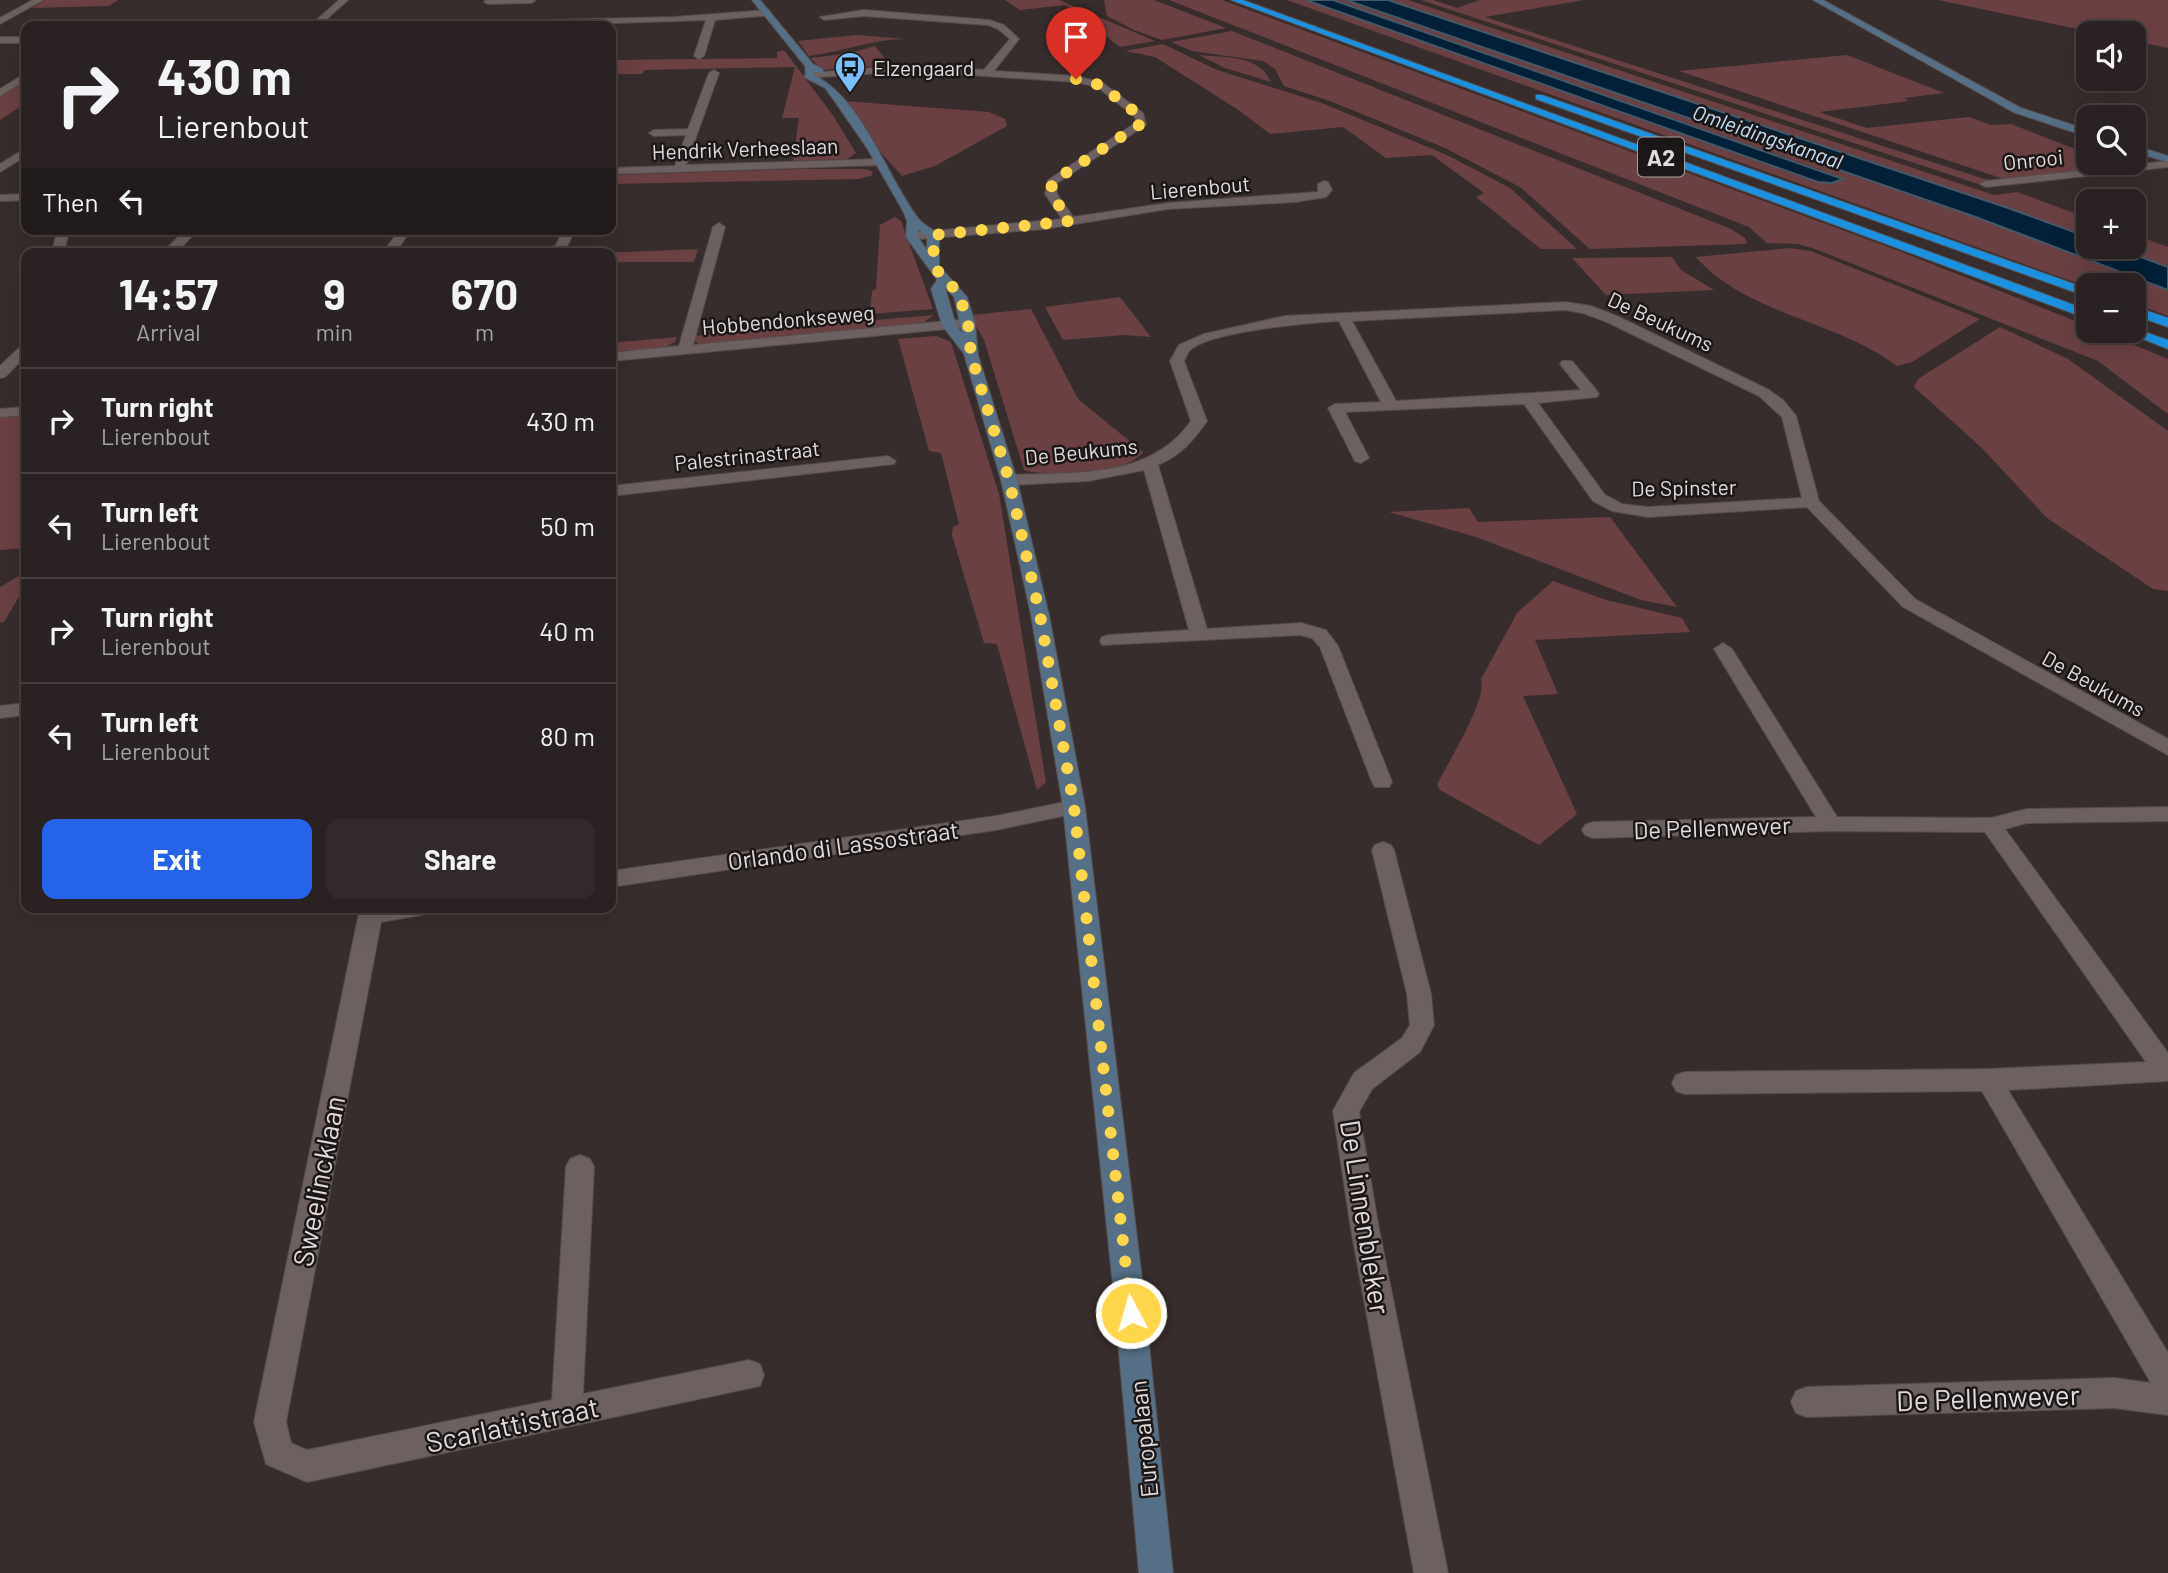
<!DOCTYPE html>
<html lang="en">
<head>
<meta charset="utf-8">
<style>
  :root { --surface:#2a2222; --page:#322a2a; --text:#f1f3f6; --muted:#a5a4a5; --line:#463f40; --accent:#2563eb }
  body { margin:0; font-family:Barlow,sans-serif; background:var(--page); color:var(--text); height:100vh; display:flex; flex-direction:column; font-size:26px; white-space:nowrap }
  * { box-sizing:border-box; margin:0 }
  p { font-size:23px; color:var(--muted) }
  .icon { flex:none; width:38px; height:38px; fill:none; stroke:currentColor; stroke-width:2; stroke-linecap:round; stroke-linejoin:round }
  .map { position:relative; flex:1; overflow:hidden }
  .side { position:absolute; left:21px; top:248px; width:595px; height:665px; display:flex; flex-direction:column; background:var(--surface); border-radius:14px; box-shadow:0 7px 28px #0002,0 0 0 2px var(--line) }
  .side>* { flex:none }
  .guide { position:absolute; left:21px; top:21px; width:595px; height:214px; border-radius:14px; box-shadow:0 7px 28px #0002,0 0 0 2px var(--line); background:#2a2222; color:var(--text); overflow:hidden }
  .fabs { position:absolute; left:2076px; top:21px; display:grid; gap:14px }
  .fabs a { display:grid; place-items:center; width:70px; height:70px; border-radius:14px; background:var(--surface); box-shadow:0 7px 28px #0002,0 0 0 2px var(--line); font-size:35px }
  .pin { position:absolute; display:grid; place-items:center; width:60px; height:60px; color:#fff; margin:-72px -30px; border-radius:50% 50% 50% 0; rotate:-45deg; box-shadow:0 0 7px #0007 }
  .pin .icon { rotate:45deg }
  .me { position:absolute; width:77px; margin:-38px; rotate:354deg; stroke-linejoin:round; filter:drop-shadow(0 0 5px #0008) }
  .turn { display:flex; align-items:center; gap:24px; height:147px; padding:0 21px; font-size:32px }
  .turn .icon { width:91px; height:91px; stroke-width:2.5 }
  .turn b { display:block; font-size:49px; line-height:60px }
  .then { display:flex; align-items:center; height:66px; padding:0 21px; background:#0003; gap:14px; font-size:26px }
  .eta { display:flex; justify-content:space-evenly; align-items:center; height:119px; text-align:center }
  .eta b { font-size:42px; font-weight:700; line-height:49px }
  .button { display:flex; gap:14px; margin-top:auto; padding:14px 21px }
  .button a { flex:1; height:80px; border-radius:14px; background:var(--accent); color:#fff; font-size:28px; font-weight:700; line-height:80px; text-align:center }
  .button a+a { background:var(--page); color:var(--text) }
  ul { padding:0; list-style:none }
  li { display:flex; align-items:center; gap:21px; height:105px; padding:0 21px; border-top:2px solid var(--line) }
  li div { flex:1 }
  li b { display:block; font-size:26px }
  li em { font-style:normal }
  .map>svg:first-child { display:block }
  .green { fill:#6b4043 }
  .water { fill:#022037; stroke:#455868; stroke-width:2 }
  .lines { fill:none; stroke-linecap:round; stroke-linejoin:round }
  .street-casing { stroke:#564c4c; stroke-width:2 }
  .secondary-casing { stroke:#564c4c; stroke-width:2 }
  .highway-casing { stroke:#564c4c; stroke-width:2 }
  .street { fill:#6d6060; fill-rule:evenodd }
  .secondary { fill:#556f86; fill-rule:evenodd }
  .highway { fill:#1c91df; fill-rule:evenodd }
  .route { stroke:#ffd54a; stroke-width:12; stroke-dasharray:0 21.6 }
  .labels { text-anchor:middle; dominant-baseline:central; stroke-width:5; stroke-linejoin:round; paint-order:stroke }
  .far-poi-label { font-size:21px; fill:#e2dadb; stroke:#1c1717; text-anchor:start }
  .far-water-label { font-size:21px; font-style:italic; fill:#c1e0fb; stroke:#1c1717 }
  .far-street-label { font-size:21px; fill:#e2dadb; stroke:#1c1717 }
  .shield { fill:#1c1717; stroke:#a7a0a0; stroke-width:2 }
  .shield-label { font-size:23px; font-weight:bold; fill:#e2dadb }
  .street-label { font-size:24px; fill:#e2dadb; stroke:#1c1717 }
  .near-street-label { font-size:28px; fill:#e2dadb; stroke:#1c1717 }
</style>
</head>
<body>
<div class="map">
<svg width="2168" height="1573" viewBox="0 0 2168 1573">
  <rect width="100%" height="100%" fill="#382d2d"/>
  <!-- green -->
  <path class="green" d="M 45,0 L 118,0 L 109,6 L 31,8 Z
    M 1005,0 L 1059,0 L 1155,41 L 1120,47 L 1065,5 L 1020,10 Z
    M 1104,0 L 1154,0 L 1226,28 L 1162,40 L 1134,30 L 1107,16 Z
    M 1169,0 L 1222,0 L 1899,251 L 2088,326 L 2088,331 L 2100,331 L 2168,359 L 2168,414 L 2098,361 L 1815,249 L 1798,244 L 1767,243 L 1749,227 Z
    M 1287,0 L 1306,0 L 1818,182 L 1842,181 L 1839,177 L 1818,169 L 1333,0 L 1346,0 L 1973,216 L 2168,290 L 2168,316 L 2133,303 L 2133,285 L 2088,287 Z
    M 1388,0 L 1408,0 L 1994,195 L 2017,192 L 2088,218 L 2088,237 L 2008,208 Z
    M 1421,0 L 1433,0 L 1457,8 L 1480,0 L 1584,0 L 1485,17 L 1997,183 L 1984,186 Z
    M 1938,0 L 2168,0 L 2168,48 L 2133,41 L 2133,33 L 2097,33 Z
    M 1232,31 L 1731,229 L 1745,238 L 1747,244 L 1590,249 L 1520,187 L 1445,148 L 1330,101 L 1284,86 L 1275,69 L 1263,61 L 1192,51 L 1171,42 Z
    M 857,35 L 906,39 C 873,39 842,52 809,56 L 798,41 Z
    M 1163,44 L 1217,70 L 1322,103 L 1447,155 L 1510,188 L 1577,249 L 1541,249 L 1476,197 L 1484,193 L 1432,155 L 1386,158 L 1343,127 L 1270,134 L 1240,111 L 1155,57 L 1125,51 Z
    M 875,46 L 890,65 L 821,70 L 811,58 L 850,53 Z
    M 784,50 L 834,117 L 856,153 L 847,159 L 793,161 L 799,118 L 782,118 L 795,67 L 645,70 L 642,74 L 611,74 L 611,60 L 777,58 L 777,52 Z
    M 1199,55 C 1225,58 1259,54 1271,82 L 1225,68 Z
    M 1847,55 L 1944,93 L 1904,98 L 1909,101 L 1819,112 L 1867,128 L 1969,117 L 1991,125 L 2011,124 L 2088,154 L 2088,163 L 2111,163 L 2119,166 L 2013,182 L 1679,71 Z
    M 26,78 L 26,103 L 0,120 L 0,95 Z
    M 844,101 L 989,112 L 1005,119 L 1007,126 L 935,166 L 902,176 L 882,154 Z
    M 803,169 L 866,169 L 873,172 L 871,176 L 858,179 L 611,184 L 611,175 Z
    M 895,217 L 901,221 L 933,309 L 870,314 L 872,291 L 876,289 L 880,225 Z
    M 2133,234 L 2168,247 L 2168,267 L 2113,247 L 2133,247 Z
    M 1790,248 L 1811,251 L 1980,319 L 1912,362 L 1897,366 C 1836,320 1747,315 1696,257 Z
    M 698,249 L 694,262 L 611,262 L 611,254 L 574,254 Z
    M 1672,257 L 1681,270 L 1714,290 L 1606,295 L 1572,258 Z
    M 1120,297 L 1151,337 L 1123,335 L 1063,340 L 1045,307 Z
    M 1031,309 L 1078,399 L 1143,452 L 1142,454 C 1137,457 1133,461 1128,463 C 1108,473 1045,477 1024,470 L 984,340 L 970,315 Z
    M 934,315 L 920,325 L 700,344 L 693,340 L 693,336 Z
    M 2000,327 L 2068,359 L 2168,431 L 2168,591 L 2153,589 L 2047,518 L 1982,448 L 1914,387 L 1918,379 Z
    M 936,336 L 951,342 L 999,494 L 1046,782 L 1037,790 L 997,644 L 984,643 L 952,535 L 953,527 L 959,524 L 941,453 L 929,451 L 898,339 Z
    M 677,337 L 675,342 L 664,348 L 611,352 L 611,343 Z
    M 26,414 L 26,548 L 0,550 L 0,416 Z
    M 1469,508 L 1478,522 L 1610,517 L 1677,607 L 1641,600 L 1476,537 L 1389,512 Z
    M 26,572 L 26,585 L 4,622 L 0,623 L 0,587 Z
    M 1553,581 L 1606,600 L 1682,618 L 1690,632 L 1535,640 L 1558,694 L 1523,696 L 1577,814 L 1539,845 L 1440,790 L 1437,785 C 1447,764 1488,699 1481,679 L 1517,613 Z"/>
  <!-- water -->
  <path class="water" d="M 1306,0 L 1333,0 L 1843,179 L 1832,183 L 1818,182 Z
    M 1346,0 L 1388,0 L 2008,208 L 2088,237 L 2088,247 L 2113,247 L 2168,267 L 2168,290 L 1973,216 Z"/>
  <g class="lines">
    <!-- street casing -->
    <g class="street-casing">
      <path id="street" d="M 33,0 L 43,0 L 0,24 L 0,18 Z
        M 339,0 L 348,0 L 319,26 L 310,26 Z
        M 486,0 L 534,0 L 535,1 L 531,3 L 488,4 L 484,2 Z
        M 769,10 L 772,15 L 715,20 L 704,56 L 699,59 L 694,56 L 706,20 L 524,26 L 426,26 L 430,23 L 674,17 Z
        M 864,10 L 989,20 L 1004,25 L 1019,39 L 994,71 L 1076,76 L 1103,83 L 1143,113 L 1146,125 L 1057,183 L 1057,194 L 1073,217 L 1168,203 L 1318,192 L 1318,184 L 1324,181 L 1328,182 L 1332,190 L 1326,197 L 1295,202 L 1168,209 L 1044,229 L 908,240 L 908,234 L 912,233 L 1062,219 L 1045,194 L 1048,180 L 1137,122 L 1134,116 L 1097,87 L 1076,82 L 910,71 L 806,78 L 804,76 L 809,73 L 910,65 L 984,70 L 1010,39 L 998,29 L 988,25 L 864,16 L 824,20 L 820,17 Z
        M 0,37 L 26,37 L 26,43 L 0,43 Z
        M 714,70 L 719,73 L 686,165 L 880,159 L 885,162 L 880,165 L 611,174 L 611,168 L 675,166 L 686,135 L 654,136 L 649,133 L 654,130 L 688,129 L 709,73 Z
        M 26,73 L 26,80 L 0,96 L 0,89 Z
        M 26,148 L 26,156 L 0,172 L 0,164 Z
        M 2168,161 L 2168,167 L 1986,187 L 1980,184 L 1986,181 Z
        M 26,194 L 26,200 L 0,201 L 0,195 Z
        M 719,223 L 725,227 L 693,345 L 968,319 L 975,323 L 968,327 L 611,361 L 611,353 L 679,346 L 713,227 Z
        M 58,229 L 70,229 L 63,254 L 51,254 Z
        M 186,229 L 199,229 L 175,254 L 165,254 L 166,249 Z
        M 400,229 L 412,229 L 394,254 L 382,254 Z
        M 564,229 L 576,229 L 565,250 L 555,254 L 537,254 L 556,245 Z
        M 1565,302 L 1591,306 L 1617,316 L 1769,390 L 1783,400 L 1796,416 L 1819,501 L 1915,599 L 2168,739 L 2168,755 L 1903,607 L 1807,507 L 1648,517 L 1612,511 L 1593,501 L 1524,404 L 1345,412 L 1369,458 L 1361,463 L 1355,461 L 1328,408 L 1335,404 L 1381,402 L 1339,321 C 1309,323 1209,331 1189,351 C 1187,354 1186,358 1184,361 L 1207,421 C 1193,441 1181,455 1158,465 L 1207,629 L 1301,623 L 1326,630 L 1338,646 L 1392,782 L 1389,787 L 1375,787 L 1372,782 L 1320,647 L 1312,638 L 1300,635 L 1102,645 L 1100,641 L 1102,637 L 1109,635 L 1189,630 L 1144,470 L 1088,481 L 1009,485 L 1001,480 L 1009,475 C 1073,472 1150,480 1191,421 L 1170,361 L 1179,345 L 1204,334 L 1285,316 ZM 1565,310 L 1583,313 L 1607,322 L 1759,396 L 1782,417 L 1802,498 L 1648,507 L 1622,504 L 1605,495 L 1538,403 L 1597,397 L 1599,394 L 1597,391 L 1572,361 L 1562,361 L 1560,364 L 1581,390 L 1396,401 L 1352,321 Z
        M 26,345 L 26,356 L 5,377 L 0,378 L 0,366 L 21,346 Z
        M 26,407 L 26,415 L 0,417 L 0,409 Z
        M 888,456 L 896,461 L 894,464 L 611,496 L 611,486 Z
        M 1723,643 L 1732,649 L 1837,817 L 1991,818 L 2027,809 L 2168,807 L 2168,821 L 2027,823 L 2005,829 L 2168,1053 L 2168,1081 L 2008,1090 L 2168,1353 L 2168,1415 L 2114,1408 L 1807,1417 L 1796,1413 L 1791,1402 L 1796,1391 L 1807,1387 L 2114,1378 L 2151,1383 L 1982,1091 L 1685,1094 L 1676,1091 L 1672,1083 L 1676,1075 L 1685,1072 L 1989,1069 L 2146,1062 L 1985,832 L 1831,831 L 1593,838 L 1585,835 L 1582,830 L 1585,825 L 1593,822 L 1816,817 L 1714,649 Z
        M 26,703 L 26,715 L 0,718 L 0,706 Z
        M 1074,800 L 1082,802 L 1085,807 L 1082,812 L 996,830 L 611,887 L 611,871 L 996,816 Z
        M 1383,842 L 1391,845 L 1394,850 L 1431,994 L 1434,1025 L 1420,1052 L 1372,1089 L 1359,1112 L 1379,1229 L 1448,1573 L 1414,1573 L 1351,1229 L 1333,1111 L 1354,1073 L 1402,1038 L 1410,1025 L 1407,994 L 1372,850 L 1375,845 Z
        M 360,908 L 430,908 L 427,914 L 381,922 L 286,1422 L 291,1443 L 307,1450 L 552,1400 L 566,1167 L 570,1159 L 580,1155 L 590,1159 L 594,1167 L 583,1394 L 749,1360 L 760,1364 L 764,1375 L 760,1386 L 307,1482 L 266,1464 L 254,1422 Z"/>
    </g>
    <!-- secondary casing -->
    <g class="secondary-casing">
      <path id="secondary" d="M 752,0 L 760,0 L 813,64 L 823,69 L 823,73 L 814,72 L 814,75 C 863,100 886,175 918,218 C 923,225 933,229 939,235 L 939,266 L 967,297 L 975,323 L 978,355 L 1017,480 L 1049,615 L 1085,807 L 1143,1287 L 1173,1573 L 1139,1573 L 1113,1287 L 1063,807 L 1031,615 L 1001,480 L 964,354 L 942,325 L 931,289 L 937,280 L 906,237 L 907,221 L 903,211 L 867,148 L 833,99 L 825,88 L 806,78 L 805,66 ZM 918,230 L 927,236 L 927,250 L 918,237 ZM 945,287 L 954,297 L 962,333 L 956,325 Z
        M 1813,0 L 1823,0 L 2021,108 L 2088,130 L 2088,137 L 2013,112 Z
        M 2133,145 L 2168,156 L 2168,162 L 2133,152 Z"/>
    </g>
    <!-- highway casing -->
    <g class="highway-casing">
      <path id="highway" d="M 1231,0 L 1243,0 L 2088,310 L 2088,319 Z
        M 1536,95 L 1542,95 L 2088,289 L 2088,297 L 1536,99 Z
        M 2133,306 L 2168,318 L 2168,327 L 2133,315 Z
        M 2133,328 L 2168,340 L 2168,349 L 2123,331 L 2133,331 Z"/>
    </g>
    <!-- street -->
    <use href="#street" class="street"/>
    <!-- secondary -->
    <use href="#secondary" class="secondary"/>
    <!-- highway -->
    <use href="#highway" class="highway"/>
  </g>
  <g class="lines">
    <!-- route -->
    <path class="route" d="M 1076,79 L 1100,85 L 1139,115 L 1142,123 L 1052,182 L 1051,194 L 1070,221 L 933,235 L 934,264 L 943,280 L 952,286 L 960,297 L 968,323 L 971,355 L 1009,480 L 1040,615 L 1074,807 L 1131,1313"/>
  </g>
  <!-- icons -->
  <defs>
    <g id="bus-pin" transform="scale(1.575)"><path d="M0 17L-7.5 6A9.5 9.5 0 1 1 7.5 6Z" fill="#7abff8" stroke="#1c1717"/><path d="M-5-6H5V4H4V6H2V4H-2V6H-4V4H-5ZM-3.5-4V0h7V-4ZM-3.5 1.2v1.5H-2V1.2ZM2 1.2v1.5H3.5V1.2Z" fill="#111"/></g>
  </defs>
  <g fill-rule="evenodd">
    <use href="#bus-pin" x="850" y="67"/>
  </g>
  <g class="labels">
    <!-- far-poi labels -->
    <g class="far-poi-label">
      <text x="873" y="67">Elzengaard</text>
    </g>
    <!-- far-water labels -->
    <g class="far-water-label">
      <text transform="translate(1768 136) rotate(19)">Omleidingskanaal</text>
    </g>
    <!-- far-street labels -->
    <g class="far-street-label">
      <text transform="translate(745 148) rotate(-2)">Hendrik Verheeslaan</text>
      <text transform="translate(2033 159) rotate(-6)">Onrooi</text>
      <text transform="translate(1200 187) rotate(-5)">Lierenbout</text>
      <text transform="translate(788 319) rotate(-5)">Hobbendonkseweg</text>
      <text transform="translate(1661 321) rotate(25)">De Beukums</text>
      <text transform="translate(1081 451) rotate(-6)">De Beukums</text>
      <text transform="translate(747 455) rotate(-6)">Palestrinastraat</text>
      <text transform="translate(1684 487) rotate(-1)">De Spinster</text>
      <text transform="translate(2094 683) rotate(29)">De Beukums</text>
    </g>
    <!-- shield labels -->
    <rect class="shield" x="1638" y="137.5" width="46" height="39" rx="5"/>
    <g class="shield-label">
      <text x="1661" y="157">A2</text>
    </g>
    <!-- street labels -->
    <g class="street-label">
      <text transform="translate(1712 827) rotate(-2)">De Pellenwever</text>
      <text transform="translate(843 845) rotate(-8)">Orlando di Lassostraat</text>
      <text transform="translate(1143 1439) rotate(-96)">Europalaan</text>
    </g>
    <!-- near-street labels -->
    <g class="near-street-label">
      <text transform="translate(318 1181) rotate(-79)">Sweelincklaan</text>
      <text transform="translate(1366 1217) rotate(81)">De Linnenbleker</text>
      <text transform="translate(1988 1397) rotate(-2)">De Pellenwever</text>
      <text transform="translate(512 1424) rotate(-12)">Scarlattistraat</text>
    </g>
  </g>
</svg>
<div class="fabs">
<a><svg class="icon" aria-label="sound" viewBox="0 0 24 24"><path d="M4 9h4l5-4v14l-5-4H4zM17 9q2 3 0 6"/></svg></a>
<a><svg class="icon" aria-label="search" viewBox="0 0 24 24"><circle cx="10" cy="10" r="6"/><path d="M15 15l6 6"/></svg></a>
<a>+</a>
<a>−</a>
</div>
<div class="pin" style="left:1076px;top:79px;background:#d93025"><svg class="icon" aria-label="arrive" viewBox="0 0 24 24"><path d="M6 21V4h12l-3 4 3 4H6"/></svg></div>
<svg class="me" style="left:1131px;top:1313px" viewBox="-20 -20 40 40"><circle r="17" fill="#ffd54a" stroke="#fff" stroke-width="3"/><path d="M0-11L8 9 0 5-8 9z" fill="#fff"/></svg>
<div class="guide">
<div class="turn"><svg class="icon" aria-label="right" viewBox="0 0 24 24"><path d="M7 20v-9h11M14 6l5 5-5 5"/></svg><div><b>430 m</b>Lierenbout</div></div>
<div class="then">Then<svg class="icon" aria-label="left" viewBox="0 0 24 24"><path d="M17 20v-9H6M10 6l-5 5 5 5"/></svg></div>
</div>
<section class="side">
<div class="eta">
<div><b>14:57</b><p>Arrival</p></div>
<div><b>9</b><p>min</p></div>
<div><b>670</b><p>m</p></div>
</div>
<ul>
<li><svg class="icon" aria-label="right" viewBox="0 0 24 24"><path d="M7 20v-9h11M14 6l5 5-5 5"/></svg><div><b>Turn right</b><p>Lierenbout</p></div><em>430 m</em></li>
<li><svg class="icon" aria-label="left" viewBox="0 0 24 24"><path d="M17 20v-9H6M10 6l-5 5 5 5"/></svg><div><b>Turn left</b><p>Lierenbout</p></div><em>50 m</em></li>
<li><svg class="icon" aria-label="right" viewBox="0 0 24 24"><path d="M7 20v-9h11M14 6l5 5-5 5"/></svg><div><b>Turn right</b><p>Lierenbout</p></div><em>40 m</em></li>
<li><svg class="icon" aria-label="left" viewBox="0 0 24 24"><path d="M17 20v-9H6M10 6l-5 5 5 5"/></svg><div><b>Turn left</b><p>Lierenbout</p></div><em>80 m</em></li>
</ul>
<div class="button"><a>Exit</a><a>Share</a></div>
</section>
</div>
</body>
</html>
